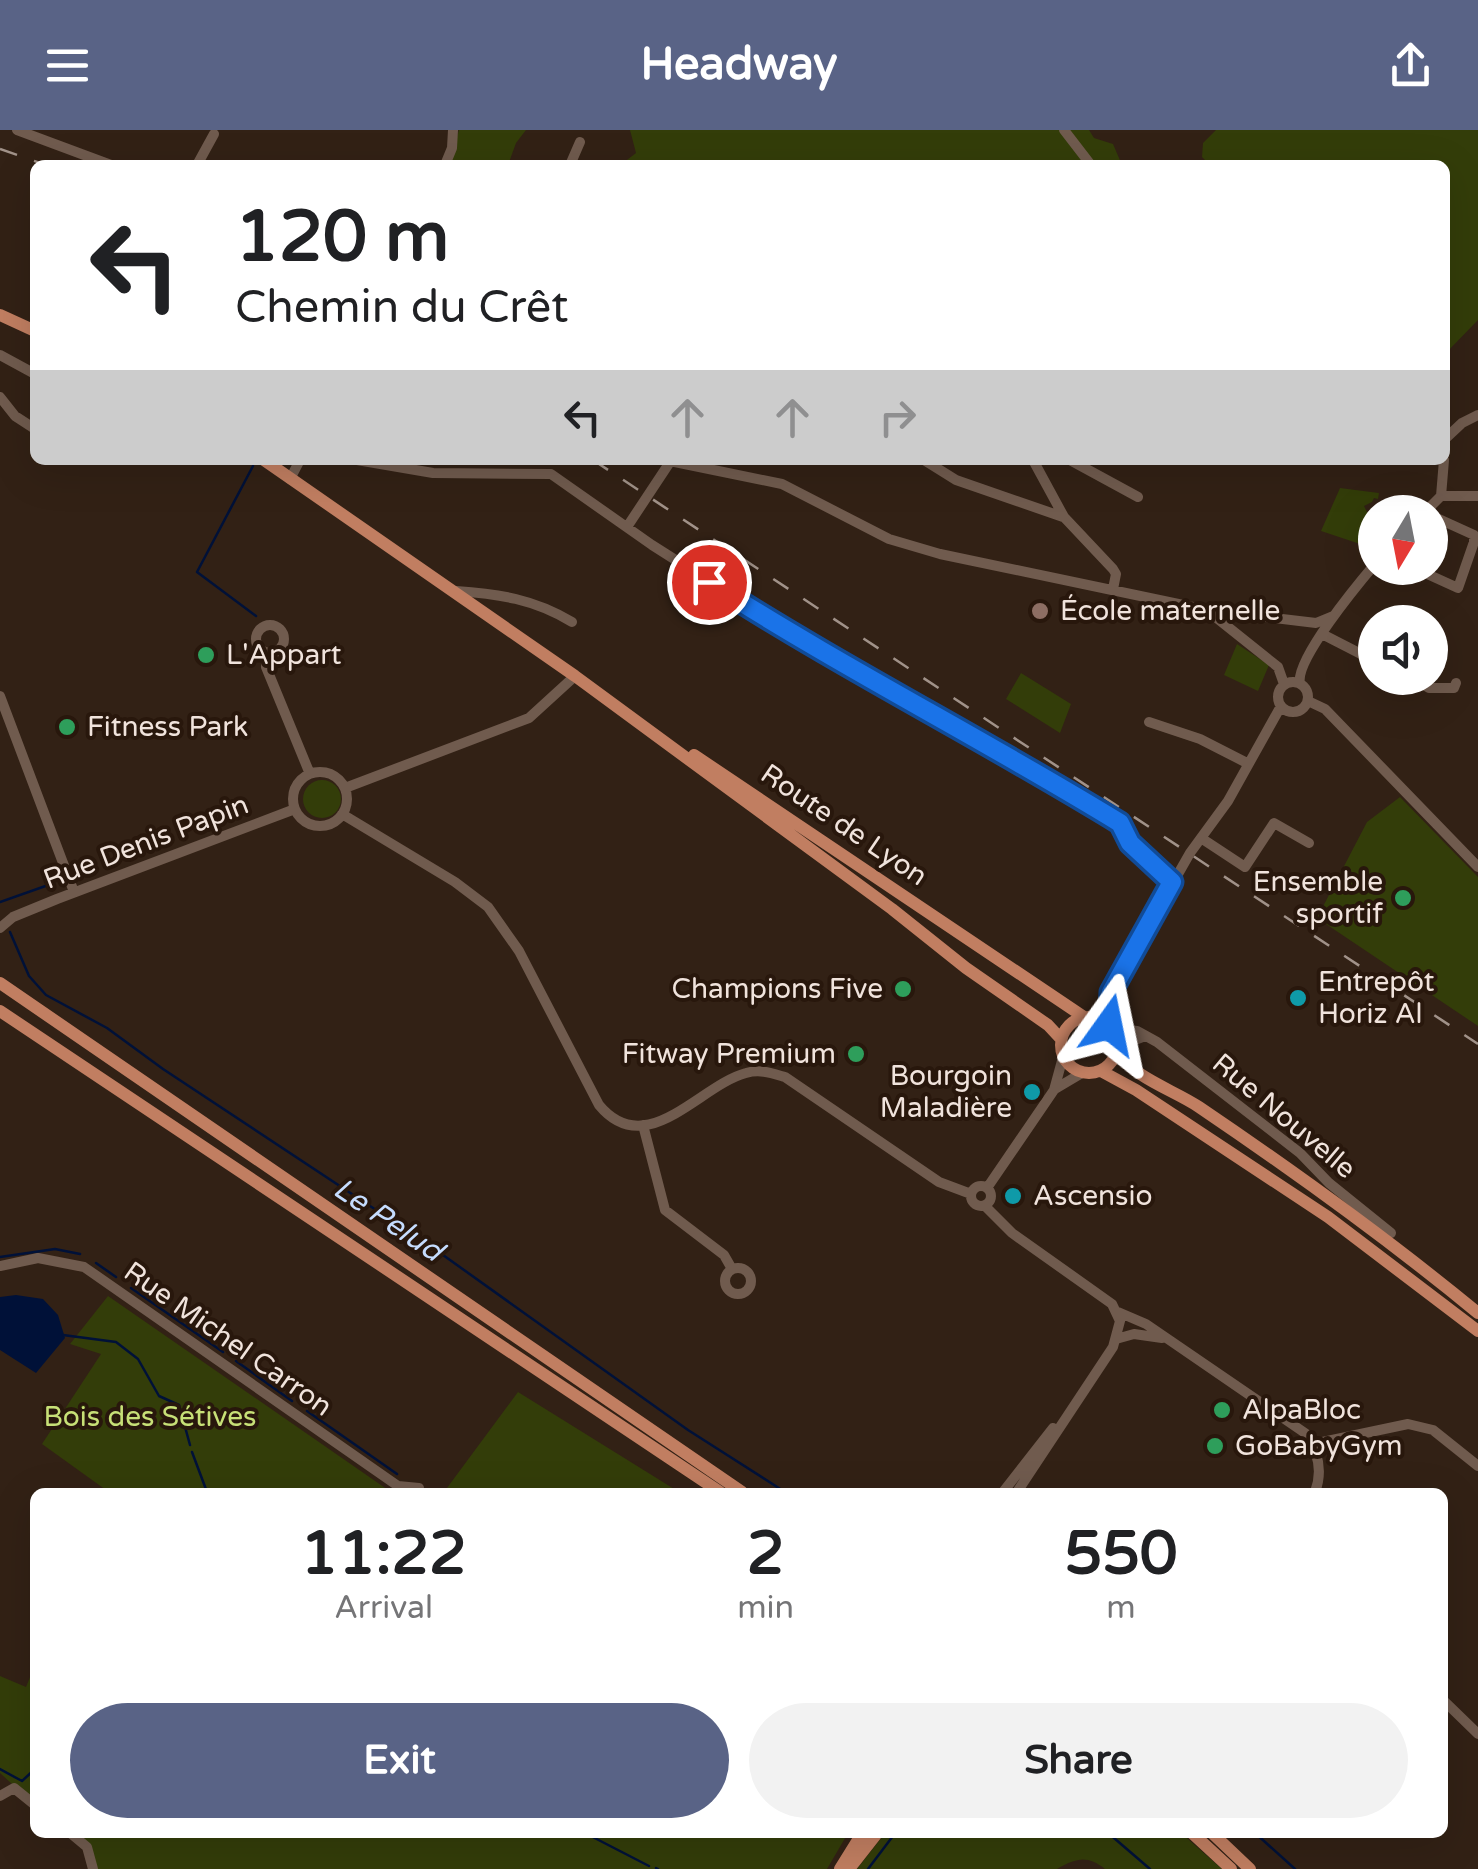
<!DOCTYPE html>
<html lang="en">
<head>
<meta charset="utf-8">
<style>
  :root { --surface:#fff; --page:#f2f2f2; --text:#202124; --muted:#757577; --accent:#596386 }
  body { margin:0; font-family:"Varela Round",sans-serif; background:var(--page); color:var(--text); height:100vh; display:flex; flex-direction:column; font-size:38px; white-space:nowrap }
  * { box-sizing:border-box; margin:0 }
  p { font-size:32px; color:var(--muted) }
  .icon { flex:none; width:55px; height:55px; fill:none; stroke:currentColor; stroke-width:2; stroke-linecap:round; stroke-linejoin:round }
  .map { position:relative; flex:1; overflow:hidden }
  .sheet { position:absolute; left:30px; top:1358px; width:1418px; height:350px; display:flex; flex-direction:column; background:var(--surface); border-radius:15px; box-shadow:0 10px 40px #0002 }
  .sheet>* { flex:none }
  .guide { position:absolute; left:30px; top:30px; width:1420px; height:305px; border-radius:15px; box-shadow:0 10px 40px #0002; background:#fff; color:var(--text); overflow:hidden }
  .needle { width:65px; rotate:190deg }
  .buttons { position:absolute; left:1358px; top:365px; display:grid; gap:20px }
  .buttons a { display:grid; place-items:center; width:90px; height:90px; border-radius:50%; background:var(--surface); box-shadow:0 10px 40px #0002; font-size:50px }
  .pin { position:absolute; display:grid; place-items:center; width:85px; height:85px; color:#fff; margin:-42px; border:5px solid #fff; border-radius:50%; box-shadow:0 2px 10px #0007 }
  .me { position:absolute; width:110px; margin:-55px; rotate:12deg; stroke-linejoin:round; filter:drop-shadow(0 0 8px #0008) }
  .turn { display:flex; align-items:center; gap:35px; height:210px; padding:0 40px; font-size:45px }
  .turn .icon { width:130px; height:130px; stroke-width:2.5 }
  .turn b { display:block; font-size:70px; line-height:85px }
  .lanes { display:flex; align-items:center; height:95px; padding:0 40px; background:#0003; justify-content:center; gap:50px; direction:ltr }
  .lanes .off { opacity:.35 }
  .eta { display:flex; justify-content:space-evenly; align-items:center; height:170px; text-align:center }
  .eta b { font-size:60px; font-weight:700; line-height:70px }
  .cta { display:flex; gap:20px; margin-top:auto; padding:20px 40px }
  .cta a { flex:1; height:115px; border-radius:60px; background:var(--accent); color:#fff; font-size:40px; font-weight:700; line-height:115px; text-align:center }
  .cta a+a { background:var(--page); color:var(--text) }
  header { display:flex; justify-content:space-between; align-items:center; height:130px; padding:0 40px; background:var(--accent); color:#fff; font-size:45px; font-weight:700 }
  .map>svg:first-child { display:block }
  .green { fill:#333d09 }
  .water { fill:#001138 }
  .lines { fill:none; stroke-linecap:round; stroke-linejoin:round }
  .stream { stroke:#001138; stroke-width:2.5 }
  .minor { stroke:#705b4e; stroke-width:10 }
  .major { stroke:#c17e61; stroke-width:12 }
  .rail { stroke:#a19289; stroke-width:2.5; stroke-dasharray:18 18; stroke-linecap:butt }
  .route-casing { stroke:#114b97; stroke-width:25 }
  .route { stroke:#1a73e8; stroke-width:18 }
  .education-dot { fill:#8d6e63; stroke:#28170c; stroke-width:4 }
  .leisure-dot { fill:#2e9e5b; stroke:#28170c; stroke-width:4 }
  .culture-dot { fill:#0f9aa8; stroke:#28170c; stroke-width:4 }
  .labels { text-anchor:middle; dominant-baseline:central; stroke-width:8; stroke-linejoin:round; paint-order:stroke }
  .poi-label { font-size:28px; fill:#f0e3dc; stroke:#28170c; text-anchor:start }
  .street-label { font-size:28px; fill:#f0e3dc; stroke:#28170c }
  .park-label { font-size:28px; fill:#c7e077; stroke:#28170c }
  .water-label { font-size:30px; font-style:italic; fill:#c5dcfe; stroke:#28170c }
</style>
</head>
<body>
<header><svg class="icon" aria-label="menu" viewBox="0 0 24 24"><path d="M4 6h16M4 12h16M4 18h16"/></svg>Headway<svg class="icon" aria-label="share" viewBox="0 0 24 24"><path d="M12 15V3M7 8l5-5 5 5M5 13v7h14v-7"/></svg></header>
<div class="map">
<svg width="1478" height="1739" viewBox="0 0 1478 1739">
  <rect width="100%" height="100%" fill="#322115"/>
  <!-- green -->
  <path class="green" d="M 459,0 L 526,0 L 516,13 L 508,35 L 449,35 Z
    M 630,0 L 1089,0 L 1094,8 L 1113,14 L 1122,35 L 625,35 L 623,33 L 636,23 Z
    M 1216,0 L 1478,0 L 1478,190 L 1445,224 L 1445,35 L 1210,35 L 1202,27 L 1203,13 Z
    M 1340,358 L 1379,363 L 1378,369 L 1374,368 L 1372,372 L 1364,376 L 1369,386 L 1375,387 L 1371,402 L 1375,403 L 1375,419 L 1321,401 Z
    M 1237,514 L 1269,535 L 1258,561 L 1224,545 Z
    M 1021,543 L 1071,574 L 1060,603 L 1006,569 Z
    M303 669a19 19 0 1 1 38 0a19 19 0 1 1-38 0Z
    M 1400,667 L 1478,747 L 1478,896 L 1317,788 L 1367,692 Z
    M 108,1166 L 391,1362 L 105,1362 L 106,1360 L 42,1314 L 101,1224 L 70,1214 Z
    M 518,1262 L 679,1362 L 444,1362 Z
    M 35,1535 L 35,1675 L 0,1643 L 0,1546 L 26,1557 Z
    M 886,1702 L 1181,1703 L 1222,1739 L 1105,1739 C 1087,1725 1077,1728 1057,1739 L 857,1739 Z
    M 69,1703 L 848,1703 L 827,1739 L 93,1739 L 87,1717 Z"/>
  <!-- water -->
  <path class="water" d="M 16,1165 L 43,1169 L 58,1185 L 65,1208 L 36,1243 L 0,1220 L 0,1167 Z"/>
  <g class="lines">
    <!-- stream -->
    <path class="stream" d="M 253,336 L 197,442 L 256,486
      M 0,772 L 54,753
      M 10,802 L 29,846 L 46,865 L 107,898 L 163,939 L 429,1115 L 688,1300 L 785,1362
      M 0,1127 L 55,1119 L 80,1124
      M 96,1133 L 116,1147
      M 131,1158 L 223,1222
      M 63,1205 L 116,1212 L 138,1229 L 159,1266 L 179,1275 L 190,1315
      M 236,1231 L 292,1271
      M 307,1281 L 397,1344
      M 192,1322 L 207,1362
      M 0,1639 L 22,1651 L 35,1639
      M 583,1702 L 649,1736
      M 1107,1702 L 1150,1739
      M 1254,1702 L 1295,1739
      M 656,1738 L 658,1739
      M 868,1739 L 896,1702"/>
    <!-- minor -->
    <path class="minor" d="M 17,0 L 111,35
      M 1064,0 L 1091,35
      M 197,35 L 214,4
      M 445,35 L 452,18 L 453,0
      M 570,35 L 580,12
      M 0,225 L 35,244
      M 0,267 L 15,286 L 35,299
      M 1446,308 L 1462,293 L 1478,285
      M 357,330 L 433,343 L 551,344 L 652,415 L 817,520 L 999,619 L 1120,693 L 1130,713 L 1173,752
      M 665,330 L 782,354 L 889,409 L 940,424 L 1207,480 L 1316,493 L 1333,486
      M 924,330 L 956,350 L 1063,387
      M 1033,330 L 1064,387 L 1113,439 L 1116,444 L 1113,459
      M 1070,330 L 1138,367
      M 290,349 L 300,330
      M 1441,366 L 1478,366
      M 1425,382 L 1441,366 L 1444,330
      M 627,397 L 670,332
      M 1414,438 L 1458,458 L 1474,412 L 1474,405 L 1430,385
      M 456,461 C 499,464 534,469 572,492
      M 1208,481 L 1278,537 L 1284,554
      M 1384,492 L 1392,489 L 1393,492
      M256 509a14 14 0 1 1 28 0a14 14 0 1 1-28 0Z
      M 1322,504 L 1361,524 L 1375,517
      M 268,523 L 266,537 L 310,644
      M 1361,524 L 1375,530
      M 1413,548 L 1429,558 L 1454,558 L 1456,553
      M1278 567a15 15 0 1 1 30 0a15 15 0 1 1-30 0Z
      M 1300,553 C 1295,530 1358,454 1375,434
      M 0,566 L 74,762
      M 1308,571 L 1325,579 L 1478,737
      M 1149,592 L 1200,609 L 1247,633
      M293 669a27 27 0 1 1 54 0a27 27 0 1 1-54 0Z
      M 345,658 L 529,588 L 575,546
      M 342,684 L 455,752 L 488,777 L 519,821 L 599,975 C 646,1032 700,955 746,943 C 760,939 771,943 785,947 L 939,1052 L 971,1064
      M 1201,708 L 1245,737 L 1274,693 L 1309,713
      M 0,798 L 13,787 L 57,769 L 295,679
      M 1092,887 L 1111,862 L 1190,723 L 1228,671 L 1281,576
      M 1109,895 L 1111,863
      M 1111,898 L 1137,901 L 1157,912 L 1300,1023 L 1329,1053 L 1391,1103
      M 1117,917 L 1145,906
      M 1055,959 L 1082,943
      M 643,995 L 665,1080 L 724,1125 L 732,1139
      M971 1066a10 10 0 1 1 20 0a10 10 0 1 1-20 0Z
      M 987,1058 L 1054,960 L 1063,927
      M 985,1076 L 1012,1103 L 1112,1174 L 1120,1191 L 1113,1217 L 1017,1362
      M 0,1136 L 38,1128 L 84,1137 L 398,1356 L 419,1358
      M725 1151a13 13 0 1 1 26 0a13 13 0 1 1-26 0Z
      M 1118,1182 L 1146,1194 L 1305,1303 C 1318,1321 1323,1341 1315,1362
      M 1116,1209 L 1134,1204 L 1162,1208
      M 1313,1314 L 1408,1294 L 1433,1300 L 1478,1336
      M 1003,1362 L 1053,1298
      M 1442,1569 L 1478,1604
      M 0,1666 L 14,1658 L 35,1675
      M 69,1702 L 87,1717 L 93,1739"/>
    <!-- major -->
    <path class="major" d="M 0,185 L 35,201
      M 264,330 L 575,546 L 892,779 L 966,838 L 1048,895 L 1061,909
      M 694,625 L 1084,887
      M 0,853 L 742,1362
      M 0,881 L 720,1362
      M1061 915a28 28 0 1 1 56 0a28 28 0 1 1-56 0Z
      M 1117,921 C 1133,948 1174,960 1199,977 C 1295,1042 1388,1109 1478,1183
      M 1101,941 L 1136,960 L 1328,1087 L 1478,1201
      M 1191,1702 L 1231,1739
      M 1211,1702 L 1250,1739
      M 840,1739 L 863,1702
      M 849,1739 L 878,1702"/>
    <!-- rail -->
    <path class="rail" d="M 0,19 L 46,35
      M 593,330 L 1478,914"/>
  </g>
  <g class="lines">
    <!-- route casing -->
    <g class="route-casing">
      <path id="route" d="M 709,452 C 843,538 985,610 1120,693 L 1130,713 L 1172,752 L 1111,862 L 1109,895"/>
    </g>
    <!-- route -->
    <use href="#route" class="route"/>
  </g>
  <!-- markers -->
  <circle class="education-dot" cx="1040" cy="481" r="10"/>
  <g class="leisure-dot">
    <circle cx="206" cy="525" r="10"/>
    <circle cx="67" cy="597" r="10"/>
    <circle cx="1403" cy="768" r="10"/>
    <circle cx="903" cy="859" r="10"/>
    <circle cx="856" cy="924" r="10"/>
    <circle cx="1222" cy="1280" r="10"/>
    <circle cx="1215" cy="1316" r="10"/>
  </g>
  <g class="culture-dot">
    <circle cx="1298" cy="868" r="10"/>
    <circle cx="1032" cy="962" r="10"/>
    <circle cx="1013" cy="1066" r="10"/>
  </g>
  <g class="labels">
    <!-- poi labels -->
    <g class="poi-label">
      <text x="1060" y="481">École maternelle</text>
      <text x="226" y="525">L'Appart</text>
      <text x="87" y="597">Fitness Park</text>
      <text x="1383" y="752" text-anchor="end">Ensemble<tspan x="1383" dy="32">sportif</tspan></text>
      <text x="1318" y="852">Entrepôt<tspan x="1318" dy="32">Horiz Al</tspan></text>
      <text x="883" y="859" text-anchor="end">Champions Five</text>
      <text x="836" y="924" text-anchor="end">Fitway Premium</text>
      <text x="1012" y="946" text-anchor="end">Bourgoin<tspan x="1012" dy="32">Maladière</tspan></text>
      <text x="1033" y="1066">Ascensio</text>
      <text x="1242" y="1280">AlpaBloc</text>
      <text x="1235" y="1316">GoBabyGym</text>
    </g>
    <!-- street labels -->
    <g class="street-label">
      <text transform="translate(844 695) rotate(34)">Route de Lyon</text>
      <text transform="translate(146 712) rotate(-21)">Rue Denis Papin</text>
      <text transform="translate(1284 986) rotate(40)">Rue Nouvelle</text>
      <text transform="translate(228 1209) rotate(35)">Rue Michel Carron</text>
    </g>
    <!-- park labels -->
    <g class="park-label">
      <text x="150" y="1287">Bois des Sétives</text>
    </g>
    <!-- water labels -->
    <g class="water-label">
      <text transform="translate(388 1090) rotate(34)">Le Pelud</text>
    </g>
  </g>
</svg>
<div class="buttons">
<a><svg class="needle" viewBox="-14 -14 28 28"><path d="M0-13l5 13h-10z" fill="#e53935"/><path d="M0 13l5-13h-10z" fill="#757577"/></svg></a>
<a><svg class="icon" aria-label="sound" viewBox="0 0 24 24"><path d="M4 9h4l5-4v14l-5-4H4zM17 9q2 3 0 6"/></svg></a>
</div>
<div class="pin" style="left:709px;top:452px;background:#d93025"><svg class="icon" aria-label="arrive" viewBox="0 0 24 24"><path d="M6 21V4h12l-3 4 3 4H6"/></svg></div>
<svg class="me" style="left:1109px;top:895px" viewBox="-20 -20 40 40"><path d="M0-17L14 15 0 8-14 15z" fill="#1a73e8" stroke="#fff" stroke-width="4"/></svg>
<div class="guide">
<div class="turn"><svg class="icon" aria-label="left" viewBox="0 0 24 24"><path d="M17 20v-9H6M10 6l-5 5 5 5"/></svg><div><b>120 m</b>Chemin du Crêt</div></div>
<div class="lanes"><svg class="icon" aria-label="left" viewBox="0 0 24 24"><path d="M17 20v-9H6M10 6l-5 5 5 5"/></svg><svg class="icon off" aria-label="ahead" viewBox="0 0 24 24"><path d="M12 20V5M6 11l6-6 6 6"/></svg><svg class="icon off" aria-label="ahead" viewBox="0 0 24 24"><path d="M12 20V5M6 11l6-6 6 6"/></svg><svg class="icon off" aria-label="right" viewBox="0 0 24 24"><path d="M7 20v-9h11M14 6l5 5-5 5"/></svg></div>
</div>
<section class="sheet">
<div class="eta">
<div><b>11:22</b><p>Arrival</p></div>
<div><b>2</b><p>min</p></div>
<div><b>550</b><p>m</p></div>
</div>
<div class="cta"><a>Exit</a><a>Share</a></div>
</section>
</div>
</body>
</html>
